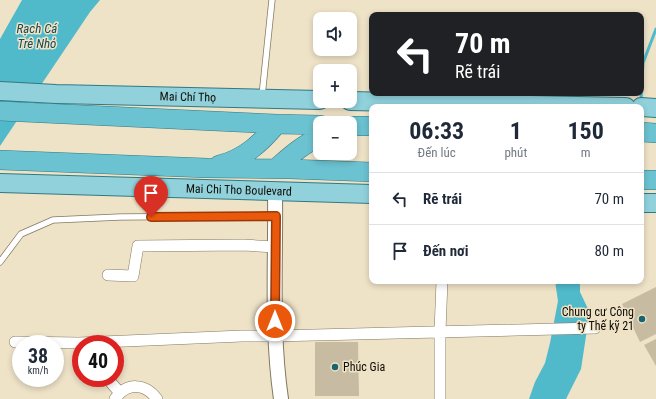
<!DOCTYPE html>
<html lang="vi">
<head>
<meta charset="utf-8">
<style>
  :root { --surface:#fff; --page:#f2f2f3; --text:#1f2937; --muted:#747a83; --line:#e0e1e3 }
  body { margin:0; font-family:"Roboto Condensed",sans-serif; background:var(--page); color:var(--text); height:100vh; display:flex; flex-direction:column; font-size:15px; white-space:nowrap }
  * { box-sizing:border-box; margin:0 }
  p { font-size:13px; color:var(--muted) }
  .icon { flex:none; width:22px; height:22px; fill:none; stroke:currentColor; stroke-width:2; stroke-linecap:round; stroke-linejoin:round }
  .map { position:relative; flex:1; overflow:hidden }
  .side { position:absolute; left:369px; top:104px; width:275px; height:180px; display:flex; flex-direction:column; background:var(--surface); border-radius:8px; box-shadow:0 2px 6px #0003 }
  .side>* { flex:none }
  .top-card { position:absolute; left:369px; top:12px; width:275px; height:84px; border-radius:8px; box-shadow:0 2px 6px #0003; background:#202124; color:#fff; overflow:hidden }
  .controls { position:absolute; left:313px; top:12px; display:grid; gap:8px }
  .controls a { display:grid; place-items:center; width:44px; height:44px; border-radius:8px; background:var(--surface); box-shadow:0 2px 6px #0003; font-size:20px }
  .speed { position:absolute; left:12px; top:335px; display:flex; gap:8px; font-size:20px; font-weight:700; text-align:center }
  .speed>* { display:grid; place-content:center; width:52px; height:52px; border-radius:50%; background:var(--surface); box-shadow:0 2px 6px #0003; line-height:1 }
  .speed small { font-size:10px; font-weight:400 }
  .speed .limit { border:6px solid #d22; background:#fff; color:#111 }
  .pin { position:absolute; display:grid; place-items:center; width:34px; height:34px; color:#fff; margin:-41px -17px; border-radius:50% 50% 50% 0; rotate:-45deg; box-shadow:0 0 4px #0007 }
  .pin .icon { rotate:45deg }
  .me { position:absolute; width:44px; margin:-22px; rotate:0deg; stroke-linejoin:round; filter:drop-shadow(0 0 3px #0008) }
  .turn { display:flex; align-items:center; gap:14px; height:84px; padding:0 20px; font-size:18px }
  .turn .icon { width:52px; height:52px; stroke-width:2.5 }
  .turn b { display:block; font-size:28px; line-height:34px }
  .eta { display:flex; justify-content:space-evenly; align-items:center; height:68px; text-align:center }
  .eta b { font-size:24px; font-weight:700; line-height:28px }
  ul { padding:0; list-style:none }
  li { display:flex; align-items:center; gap:12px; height:52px; padding:0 20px; border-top:1px solid var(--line) }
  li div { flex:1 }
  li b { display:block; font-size:15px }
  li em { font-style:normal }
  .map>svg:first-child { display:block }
  .water { fill:#50bacb }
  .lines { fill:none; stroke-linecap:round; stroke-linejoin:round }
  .stream { stroke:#50bacb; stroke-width:3 }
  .building { fill:#c7bba1 }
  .service-casing { stroke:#837960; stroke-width:7 }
  .minor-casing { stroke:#837960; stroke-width:12 }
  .tertiary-casing { stroke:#837960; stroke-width:16 }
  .primary-casing { stroke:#337981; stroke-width:20 }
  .trunk-casing { stroke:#337981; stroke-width:20 }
  .service { stroke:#fff; stroke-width:5.5 }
  .minor { stroke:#fff; stroke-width:11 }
  .tertiary { stroke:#fff; stroke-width:14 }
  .primary { stroke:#90d1dc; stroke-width:18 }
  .trunk { stroke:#6bc2d0; stroke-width:19 }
  .route-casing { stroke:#983908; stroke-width:10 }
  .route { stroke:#ea580c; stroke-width:7 }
  .poi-dot { fill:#19646f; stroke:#eee2c7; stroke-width:1.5 }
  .labels { text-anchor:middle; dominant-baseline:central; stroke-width:3; stroke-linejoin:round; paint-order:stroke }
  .street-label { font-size:12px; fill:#100c04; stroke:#eee2c7 }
  .poi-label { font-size:12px; fill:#100c04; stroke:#eee2c7; text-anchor:end }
  .water-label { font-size:13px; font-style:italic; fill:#1b4a51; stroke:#eee2c7 }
</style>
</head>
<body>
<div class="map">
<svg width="656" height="399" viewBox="0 0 656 399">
  <rect width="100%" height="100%" fill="#eee2c7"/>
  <!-- water -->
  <path class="water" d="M 22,0 L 100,0 L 90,12 L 0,146 L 0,39 Z
    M 555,281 L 583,281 L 580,284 L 580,292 L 589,311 L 588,323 L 581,369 L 566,399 L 529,399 L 535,382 L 545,363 L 550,343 L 558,301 Z"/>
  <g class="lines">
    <!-- stream -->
    <path class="stream" d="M 641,100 L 643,63 L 656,29"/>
  </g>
  <!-- building -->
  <path class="building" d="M 656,287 L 656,334 L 640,342 L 622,304 Z
    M 656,339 L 656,366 L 644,345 Z
    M 315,342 L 358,342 L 359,396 L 315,396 Z"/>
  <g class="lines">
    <!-- service casing -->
    <g class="service-casing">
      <path id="service" d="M 262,96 L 272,0
        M 0,262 L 21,234 L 53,220 L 120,217 L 275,216"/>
    </g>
    <!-- minor casing -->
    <g class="minor-casing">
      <path id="minor" d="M 108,275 L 133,276 L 138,246 L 243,245 L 275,247
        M 15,342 L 79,343 L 242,336 L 275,336 L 595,328
        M 107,378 L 120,393
        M 440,398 L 440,331 L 442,281
        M 115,399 C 127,382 145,383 157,399"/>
    </g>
    <!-- tertiary casing -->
    <g class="tertiary-casing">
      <path id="tertiary" d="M 275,192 C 276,261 271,331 281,399"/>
    </g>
    <!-- primary casing -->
    <g class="primary-casing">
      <g id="primary">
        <path id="s1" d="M 0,91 L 56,94 L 320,100"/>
        <path d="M 350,101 L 626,107"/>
        <path d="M 641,107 L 656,108"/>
        <path id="s2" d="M 0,183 L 372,194"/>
        <path d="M 641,203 L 656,203"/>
      </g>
    </g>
    <!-- trunk casing -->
    <g class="trunk-casing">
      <path id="trunk" d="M 0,111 L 277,124 L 320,125
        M 350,126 L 372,126
        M 641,132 L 656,133
        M 0,160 L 207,168 L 290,169 L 372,172
        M 219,165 C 244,159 261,143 277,124
        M 275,169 C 289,157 303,144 320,137
        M 641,180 L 656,180"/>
    </g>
    <!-- service -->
    <use href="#service" class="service"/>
    <!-- minor -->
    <use href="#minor" class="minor"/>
    <!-- tertiary -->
    <use href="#tertiary" class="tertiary"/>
    <!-- primary -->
    <use href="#primary" class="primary"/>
    <!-- trunk -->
    <use href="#trunk" class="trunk"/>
  </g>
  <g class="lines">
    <!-- route casing -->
    <g class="route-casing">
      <path id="route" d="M 151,217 L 276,216 L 275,321"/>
    </g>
    <!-- route -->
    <use href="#route" class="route"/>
  </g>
  <!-- markers -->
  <g class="poi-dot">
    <circle cx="642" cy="319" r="4"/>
    <circle cx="335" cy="367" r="4"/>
  </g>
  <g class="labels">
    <!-- street labels -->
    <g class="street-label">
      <text stroke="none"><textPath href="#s1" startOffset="188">Mai Chí Thọ</textPath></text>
      <text stroke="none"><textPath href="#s2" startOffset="239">Mai Chi Tho Boulevard</textPath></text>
    </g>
    <!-- poi labels -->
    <g class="poi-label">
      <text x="634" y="312">Chung cư Công<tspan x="634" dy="14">ty Thế kỹ 21</tspan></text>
      <text x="343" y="367" text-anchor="start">Phúc Gia</text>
    </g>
    <!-- water labels -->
    <g class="water-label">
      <text x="37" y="28">Rạch Cá<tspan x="37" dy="15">Trê Nhỏ</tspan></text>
    </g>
  </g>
</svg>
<div class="controls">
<a><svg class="icon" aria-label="sound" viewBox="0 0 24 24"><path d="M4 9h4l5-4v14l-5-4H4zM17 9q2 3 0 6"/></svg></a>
<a>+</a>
<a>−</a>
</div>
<div class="speed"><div>38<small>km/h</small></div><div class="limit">40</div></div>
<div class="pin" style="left:151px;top:217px;background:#d93025"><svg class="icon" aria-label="arrive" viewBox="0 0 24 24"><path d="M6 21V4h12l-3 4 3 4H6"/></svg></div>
<svg class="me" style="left:275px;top:321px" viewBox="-20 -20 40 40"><circle r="17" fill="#ea580c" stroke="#fff" stroke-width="3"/><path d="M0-11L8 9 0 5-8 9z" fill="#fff"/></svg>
<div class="top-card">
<div class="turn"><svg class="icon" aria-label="left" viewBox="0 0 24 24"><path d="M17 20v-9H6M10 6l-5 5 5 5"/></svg><div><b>70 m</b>Rẽ trái</div></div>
</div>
<section class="side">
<div class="eta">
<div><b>06:33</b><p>Đến lúc</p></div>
<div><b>1</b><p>phút</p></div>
<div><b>150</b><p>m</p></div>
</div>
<ul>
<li><svg class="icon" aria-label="left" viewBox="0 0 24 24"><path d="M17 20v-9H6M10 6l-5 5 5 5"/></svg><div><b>Rẽ trái</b></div><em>70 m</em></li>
<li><svg class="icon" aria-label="arrive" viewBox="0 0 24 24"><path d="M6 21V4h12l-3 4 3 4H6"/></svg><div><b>Đến nơi</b></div><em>80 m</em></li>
</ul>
</section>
</div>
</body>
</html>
